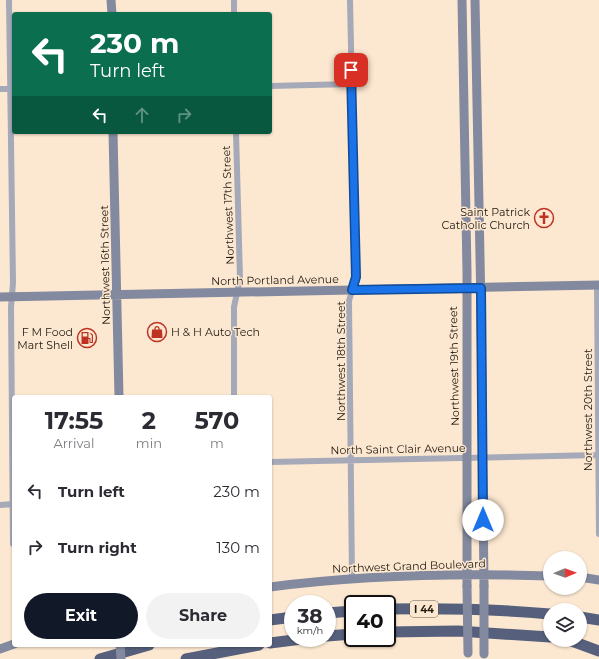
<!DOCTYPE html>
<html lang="en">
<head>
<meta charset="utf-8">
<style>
  :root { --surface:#fff; --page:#f2f2f3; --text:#2b2b33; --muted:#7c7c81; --accent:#111827 }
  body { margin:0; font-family:Montserrat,sans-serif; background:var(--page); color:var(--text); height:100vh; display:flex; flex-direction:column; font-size:15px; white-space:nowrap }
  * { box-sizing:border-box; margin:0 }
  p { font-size:13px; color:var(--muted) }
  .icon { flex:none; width:22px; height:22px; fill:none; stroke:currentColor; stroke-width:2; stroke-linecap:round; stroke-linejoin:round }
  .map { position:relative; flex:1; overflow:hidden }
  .sheet { position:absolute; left:12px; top:395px; width:260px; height:252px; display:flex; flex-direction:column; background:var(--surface); border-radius:4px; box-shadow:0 1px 3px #0004 }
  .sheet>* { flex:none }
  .banner { position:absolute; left:12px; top:12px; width:260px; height:122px; border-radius:4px; box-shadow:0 1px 3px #0004; background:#0b6e4f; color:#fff; overflow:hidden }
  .needle { width:26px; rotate:89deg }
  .controls { position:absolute; left:543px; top:551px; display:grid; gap:8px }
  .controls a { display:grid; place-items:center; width:44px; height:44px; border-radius:50%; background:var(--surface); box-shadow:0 1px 3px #0004; font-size:20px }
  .speed { position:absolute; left:284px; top:595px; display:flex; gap:8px; font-size:20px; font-weight:700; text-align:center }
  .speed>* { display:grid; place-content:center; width:52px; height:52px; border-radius:50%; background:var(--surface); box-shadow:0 1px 3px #0004; line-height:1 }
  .speed small { font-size:10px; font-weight:400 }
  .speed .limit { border:2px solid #111; border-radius:6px; background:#fff; color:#111 }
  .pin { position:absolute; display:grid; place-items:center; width:34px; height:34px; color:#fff; margin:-17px; border-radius:8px; box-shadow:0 2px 6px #0006 }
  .me { position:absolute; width:44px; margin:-22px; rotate:0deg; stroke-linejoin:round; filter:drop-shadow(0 0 3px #0008) }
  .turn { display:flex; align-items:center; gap:14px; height:84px; padding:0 12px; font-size:18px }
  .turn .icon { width:52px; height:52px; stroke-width:2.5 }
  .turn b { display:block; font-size:28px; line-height:34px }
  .lanes { display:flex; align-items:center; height:38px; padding:0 12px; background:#0003; justify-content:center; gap:20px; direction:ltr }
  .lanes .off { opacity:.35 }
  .eta { display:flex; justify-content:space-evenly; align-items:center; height:68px; text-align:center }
  .eta b { font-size:24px; font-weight:700; line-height:28px }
  .button { display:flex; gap:8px; margin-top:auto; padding:8px 12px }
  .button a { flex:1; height:46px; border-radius:24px; background:var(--accent); color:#fff; font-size:16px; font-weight:700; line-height:46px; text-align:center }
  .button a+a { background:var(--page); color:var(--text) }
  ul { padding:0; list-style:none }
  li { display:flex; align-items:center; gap:12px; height:56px; padding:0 12px }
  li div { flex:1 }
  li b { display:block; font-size:15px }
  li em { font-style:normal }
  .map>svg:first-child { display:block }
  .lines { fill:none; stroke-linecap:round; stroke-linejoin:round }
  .street { stroke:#a5a9b8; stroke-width:6 }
  .secondary { stroke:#83899e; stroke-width:9 }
  .highway { stroke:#565f7b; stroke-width:11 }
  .secondary-bridge { stroke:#83899e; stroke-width:9 }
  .route-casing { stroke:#114b97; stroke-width:10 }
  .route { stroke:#1a73e8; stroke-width:7 }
  .labels { text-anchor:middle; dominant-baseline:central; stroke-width:3; stroke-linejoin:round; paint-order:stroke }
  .shield { fill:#fce8d1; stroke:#635648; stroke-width:1 }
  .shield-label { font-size:10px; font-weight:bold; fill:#21180e }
  .street-label { font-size:11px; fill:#21180e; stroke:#fce8d1 }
  .poi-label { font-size:11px; fill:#21180e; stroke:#fce8d1; text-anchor:end }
</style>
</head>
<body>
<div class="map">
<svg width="599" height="659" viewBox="0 0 599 659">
  <rect width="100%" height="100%" fill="#fce8d1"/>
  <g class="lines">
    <!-- street -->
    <path class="street" d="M 9,0 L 13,283 L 11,307 L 13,544
      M 350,0 L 356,277 L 349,301 L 352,579
      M 234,14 L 234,0
      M 270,86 L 352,84
      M 0,89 L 12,89
      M 597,285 L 599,534
      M 234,397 L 234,307 L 240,279 L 236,132
      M 270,462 L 599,455
      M 0,505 L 13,504"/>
    <!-- secondary -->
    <path class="secondary" d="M 111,0 L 112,14
      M 462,0 L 467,272 L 467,586
      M 475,0 L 481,308 L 484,586
      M 113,132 L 119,397
      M 0,297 L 599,285
      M 580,577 L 599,580
      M 270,587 C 363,575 457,573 550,576
      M 0,649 L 14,644"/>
    <!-- highway -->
    <path class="highway" d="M 387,609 C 442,608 496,609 550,614
      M 327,613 L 353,611
      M 580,617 L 599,620
      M 270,620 L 293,617
      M 387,632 L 458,631 L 550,637
      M 327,636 L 353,634
      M 569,640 L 599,651
      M 270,643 L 310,638
      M 100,659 L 149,645
      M 186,659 L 259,645"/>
    <!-- secondary-bridge -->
    <path class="secondary-bridge" d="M 467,586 L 468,653
      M 484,586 L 484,654
      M 120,645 L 121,659"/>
  </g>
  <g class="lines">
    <!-- route casing -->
    <g class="route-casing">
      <path id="route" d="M 351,70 L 356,277 L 352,290 L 481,288 L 483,520"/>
    </g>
    <!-- route -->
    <use href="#route" class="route"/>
  </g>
  <!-- icons -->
  <defs>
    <g id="church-ring" transform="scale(1)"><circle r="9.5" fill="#fce8d1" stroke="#bf3222" stroke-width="1.5"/><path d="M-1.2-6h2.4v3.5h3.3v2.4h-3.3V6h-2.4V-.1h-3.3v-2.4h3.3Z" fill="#bf3222"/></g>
    <g id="shop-ring" transform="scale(1)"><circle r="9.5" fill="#fce8d1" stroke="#bf3222" stroke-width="1.5"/><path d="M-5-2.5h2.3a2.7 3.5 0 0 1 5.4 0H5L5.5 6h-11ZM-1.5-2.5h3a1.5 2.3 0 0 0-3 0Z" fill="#bf3222"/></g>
    <g id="fuel-ring" transform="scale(1)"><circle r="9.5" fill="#fce8d1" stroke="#bf3222" stroke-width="1.5"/><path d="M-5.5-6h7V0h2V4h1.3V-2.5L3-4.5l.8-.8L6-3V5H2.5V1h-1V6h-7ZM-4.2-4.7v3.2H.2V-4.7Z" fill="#bf3222"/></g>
  </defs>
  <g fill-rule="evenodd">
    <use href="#church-ring" x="544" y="218"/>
    <use href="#shop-ring" x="157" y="332"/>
    <use href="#fuel-ring" x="87" y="338"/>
  </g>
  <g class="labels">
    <!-- shield labels -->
    <rect class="shield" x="410" y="601" width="28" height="16" rx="3"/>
    <g class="shield-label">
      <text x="424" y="609">I 44</text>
    </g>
    <!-- street labels -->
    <g class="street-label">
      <text transform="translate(228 205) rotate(-92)">Northwest 17th Street</text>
      <text transform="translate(105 265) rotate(-91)">Northwest 16th Street</text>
      <text transform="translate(275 280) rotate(-1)">North Portland Avenue</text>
      <text transform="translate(341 361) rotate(-90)">Northwest 18th Street</text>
      <text transform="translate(454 366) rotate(-91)">Northwest 19th Street</text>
      <text transform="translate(588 410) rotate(-90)">Northwest 20th Street</text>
      <text transform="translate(398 449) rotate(-1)">North Saint Clair Avenue</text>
      <text transform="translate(409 566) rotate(-2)">Northwest Grand Boulevard</text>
    </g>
    <!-- poi labels -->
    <g class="poi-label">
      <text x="530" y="212">Saint Patrick<tspan x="530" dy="13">Catholic Church</tspan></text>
      <text x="73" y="332">F M Food<tspan x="73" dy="13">Mart Shell</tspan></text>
      <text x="171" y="332" text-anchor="start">H &amp; H Auto Tech</text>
    </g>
  </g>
</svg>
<div class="controls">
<a><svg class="needle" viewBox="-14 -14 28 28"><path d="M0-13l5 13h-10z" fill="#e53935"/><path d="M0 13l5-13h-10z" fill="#7c7c81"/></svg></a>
<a><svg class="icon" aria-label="layers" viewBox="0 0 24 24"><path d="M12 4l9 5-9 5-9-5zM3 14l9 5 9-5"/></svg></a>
</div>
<div class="speed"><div>38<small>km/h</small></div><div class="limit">40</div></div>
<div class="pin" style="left:351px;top:70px;background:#d93025"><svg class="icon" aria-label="arrive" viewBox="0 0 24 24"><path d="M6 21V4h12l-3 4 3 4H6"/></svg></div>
<svg class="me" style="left:483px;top:520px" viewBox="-20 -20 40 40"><circle r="19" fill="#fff"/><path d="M0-13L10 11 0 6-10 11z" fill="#1a73e8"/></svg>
<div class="banner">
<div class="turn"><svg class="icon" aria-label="left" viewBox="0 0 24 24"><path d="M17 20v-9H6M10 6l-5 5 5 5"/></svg><div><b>230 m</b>Turn left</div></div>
<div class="lanes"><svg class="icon" aria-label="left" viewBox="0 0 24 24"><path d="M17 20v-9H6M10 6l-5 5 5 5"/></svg><svg class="icon off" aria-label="ahead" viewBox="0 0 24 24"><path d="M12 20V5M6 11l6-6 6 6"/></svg><svg class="icon off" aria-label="right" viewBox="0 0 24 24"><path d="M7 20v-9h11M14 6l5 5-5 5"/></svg></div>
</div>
<section class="sheet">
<div class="eta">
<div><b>17:55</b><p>Arrival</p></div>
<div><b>2</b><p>min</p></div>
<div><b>570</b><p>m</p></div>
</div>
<ul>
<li><svg class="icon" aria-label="left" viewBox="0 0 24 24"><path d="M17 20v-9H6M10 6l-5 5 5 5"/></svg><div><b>Turn left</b></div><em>230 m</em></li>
<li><svg class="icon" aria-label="right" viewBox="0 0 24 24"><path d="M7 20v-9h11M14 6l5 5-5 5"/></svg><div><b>Turn right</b></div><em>130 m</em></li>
</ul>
<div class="button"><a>Exit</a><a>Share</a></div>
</section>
</div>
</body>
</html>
